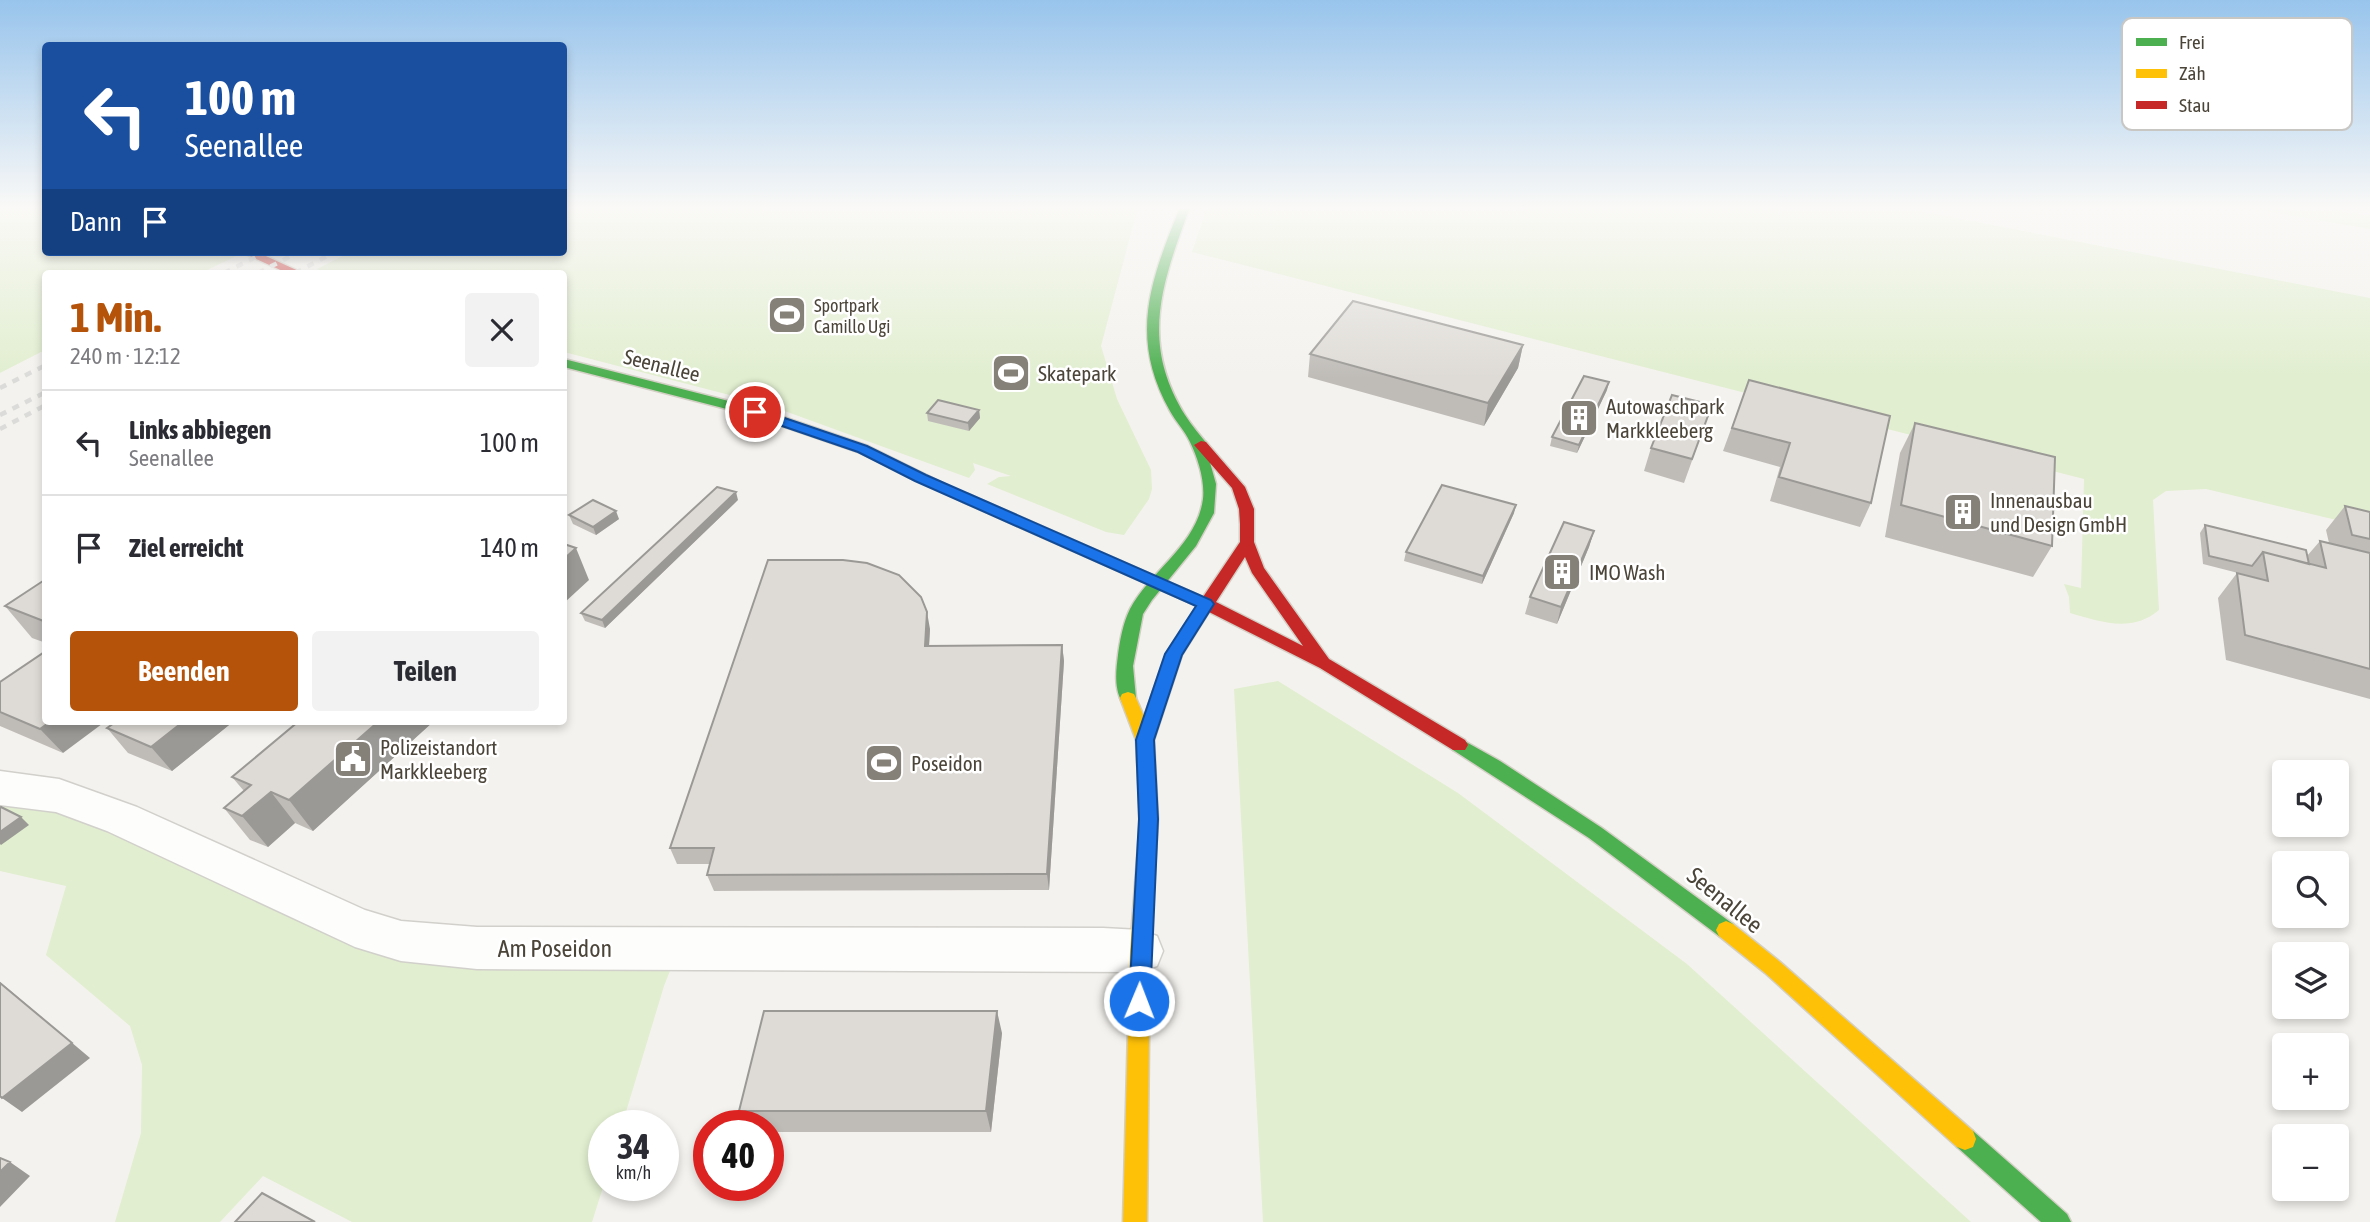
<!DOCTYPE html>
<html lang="de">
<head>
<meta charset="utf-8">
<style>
  :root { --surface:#fff; --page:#f2f2f3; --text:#2b2b33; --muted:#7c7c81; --line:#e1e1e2; --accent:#b45309 }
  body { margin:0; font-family:"Asap Condensed",sans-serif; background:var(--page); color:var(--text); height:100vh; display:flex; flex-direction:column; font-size:26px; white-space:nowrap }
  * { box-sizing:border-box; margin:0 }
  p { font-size:23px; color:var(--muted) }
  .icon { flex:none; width:38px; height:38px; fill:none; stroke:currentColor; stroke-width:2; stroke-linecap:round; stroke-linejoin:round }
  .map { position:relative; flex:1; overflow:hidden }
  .drawer { position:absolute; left:42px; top:270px; width:525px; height:455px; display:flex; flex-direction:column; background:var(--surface); border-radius:7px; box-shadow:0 4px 10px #0003 }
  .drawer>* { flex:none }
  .banner { position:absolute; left:42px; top:42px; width:525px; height:214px; border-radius:7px; box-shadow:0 4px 10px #0003; background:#1a4fa0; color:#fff; overflow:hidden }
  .fabs { position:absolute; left:2272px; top:760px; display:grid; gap:14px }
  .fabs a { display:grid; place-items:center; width:77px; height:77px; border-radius:7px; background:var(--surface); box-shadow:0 4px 10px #0003; font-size:35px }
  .speed { position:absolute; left:588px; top:1110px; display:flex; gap:14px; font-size:35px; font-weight:700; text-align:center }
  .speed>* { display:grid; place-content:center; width:91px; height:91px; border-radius:50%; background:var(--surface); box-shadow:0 4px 10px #0003; line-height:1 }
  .speed small { font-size:18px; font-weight:400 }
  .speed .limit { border:10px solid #d22; background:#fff; color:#111 }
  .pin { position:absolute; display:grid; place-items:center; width:60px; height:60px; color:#fff; margin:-30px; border:4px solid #fff; border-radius:50%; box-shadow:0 2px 7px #0007 }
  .me { position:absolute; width:77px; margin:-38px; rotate:1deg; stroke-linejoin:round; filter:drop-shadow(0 0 5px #0008) }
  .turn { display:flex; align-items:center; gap:24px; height:147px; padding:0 28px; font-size:32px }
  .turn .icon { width:91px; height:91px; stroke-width:2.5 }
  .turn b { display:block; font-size:49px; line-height:60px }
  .then { display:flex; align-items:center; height:66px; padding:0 28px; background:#0003; gap:14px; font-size:26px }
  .round { display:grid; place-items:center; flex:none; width:74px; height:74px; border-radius:7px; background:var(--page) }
  .summary { display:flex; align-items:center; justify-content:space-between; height:119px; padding:0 28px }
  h1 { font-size:42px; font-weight:700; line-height:52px; color:var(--accent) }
  .cta { display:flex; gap:14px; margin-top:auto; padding:14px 28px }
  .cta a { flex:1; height:80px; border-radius:7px; background:var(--accent); color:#fff; font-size:28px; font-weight:700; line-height:80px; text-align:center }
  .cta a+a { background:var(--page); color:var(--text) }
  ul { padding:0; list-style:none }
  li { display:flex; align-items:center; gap:21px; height:105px; padding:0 28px; border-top:2px solid var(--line) }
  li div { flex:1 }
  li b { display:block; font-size:26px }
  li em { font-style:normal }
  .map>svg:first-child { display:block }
  .green { fill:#e1eecf }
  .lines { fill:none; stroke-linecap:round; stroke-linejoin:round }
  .street-casing { stroke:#d2d0cb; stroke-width:3 }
  .fast-casing { stroke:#d3cfc5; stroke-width:3 }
  .slow-casing { stroke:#d3cfc5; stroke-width:3 }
  .jam-casing { stroke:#d3cfc5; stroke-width:3 }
  .street { fill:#fdfdfc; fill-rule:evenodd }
  .fast { fill:#4caf50; fill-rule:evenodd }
  .slow { fill:#ffc107; fill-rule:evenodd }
  .jam { fill:#c62828; fill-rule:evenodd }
  .rail { stroke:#dbdbda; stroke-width:4.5; stroke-dasharray:7 7; stroke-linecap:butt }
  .wall { fill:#bfbcb8 }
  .shaded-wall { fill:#9b9996 }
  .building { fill:#dedbd6; stroke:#9b9996; stroke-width:2 }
  .route { fill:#1a73e8; stroke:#114b97; stroke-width:2 }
  .labels { text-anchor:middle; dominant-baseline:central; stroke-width:5; stroke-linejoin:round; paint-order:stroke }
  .far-poi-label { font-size:18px; fill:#4b4439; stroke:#fff; text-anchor:start }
  .street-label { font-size:21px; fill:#4b4439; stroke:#fff }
  .poi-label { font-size:21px; fill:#4b4439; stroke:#fff; text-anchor:start }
  .near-street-label { font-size:24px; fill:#4b4439; stroke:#fff }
  .key { fill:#fff; stroke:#c9c7c4; stroke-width:2 }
  .key-label { font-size:19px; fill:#4b4439 }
</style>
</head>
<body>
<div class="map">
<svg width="2370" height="1222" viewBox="0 0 2370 1222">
  <rect width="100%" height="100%" fill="#f4f2ee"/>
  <!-- green -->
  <path class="green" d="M 0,207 L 45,207 L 46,252 L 245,252 L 201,273 L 46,273 L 45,350 L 0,373 Z
    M 564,207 L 1138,207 L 1101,346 L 1117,399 L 1151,470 L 1152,489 L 1149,499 L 1124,535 L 1106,532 L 987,484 L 999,477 L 1011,476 L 973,463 L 975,470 L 969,478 L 768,405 L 564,352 L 564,273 L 326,273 L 317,269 L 350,252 L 564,252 Z
    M 1207,207 L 1899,207 L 2370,298 L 2370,528 L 2206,489 L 2166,491 L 2153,500 L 2159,610 C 2132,633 2101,622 2070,613 L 2069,597 L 2064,584 L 2081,588 L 2084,479 L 1192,252 Z
    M 2243,207 L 2314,207 L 2370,216 L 2370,229 Z
    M 1278,681 L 1458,793 L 1687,964 L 1971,1222 L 1263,1222 L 1234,689 Z
    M 0,788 L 355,927 L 679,948 L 664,986 L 622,1125 L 604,1125 L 604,1184 L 592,1222 L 352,1222 L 263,1176 L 220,1222 L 115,1222 L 141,1133 L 142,1065 L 130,1026 L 46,955 L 66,886 L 0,871 Z"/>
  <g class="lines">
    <!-- street casing -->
    <g class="street-casing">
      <path id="street" d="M 0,771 L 59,779 L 137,807 L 365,910 L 401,921 L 477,927 L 1103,928 L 1140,930 L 1157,936 L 1163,951 L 1157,966 L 1140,972 L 477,969 L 401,961 L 355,947 L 107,831 L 56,812 L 0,805 Z"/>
    </g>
    <!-- fast casing -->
    <g class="fast-casing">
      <path id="fast" d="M 1180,207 L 1190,207 C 1163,281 1139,341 1185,415 C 1192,426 1200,435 1208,445 L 1206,448 L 1216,484 L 1214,513 L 1196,546 L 1152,600 L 1143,614 L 1133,666 L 1136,698 L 1134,702 L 1122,702 C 1114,688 1116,671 1118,655 C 1120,640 1123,623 1130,609 C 1150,571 1197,545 1203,499 C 1205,481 1198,458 1190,442 C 1185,431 1176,422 1170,411 C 1128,336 1151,280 1180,207 Z
        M 564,359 L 760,409 L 868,446 L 975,499 L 968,504 L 963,502 L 858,452 L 750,415 L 564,367 Z
        M 1459,738 L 1500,761 L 1602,828 L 1733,924 L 1736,930 L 1733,936 L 1726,939 L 1719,936 L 1589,838 L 1453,750 L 1450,745 L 1453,740 Z
        M 1965,1128 L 1973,1131 L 2067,1214 L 2071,1222 L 2041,1222 L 1957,1147 L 1954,1139 L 1957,1131 Z"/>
    </g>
    <!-- slow casing -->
    <g class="slow-casing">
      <path id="slow" d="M 1128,692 L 1134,694 L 1136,698 L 1154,740 L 1158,819 L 1150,951 L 1147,1222 L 1123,1222 L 1130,951 L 1140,819 L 1136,740 L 1120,698 L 1122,694 Z
        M 1726,921 L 1733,924 L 1779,961 L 1973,1131 L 1976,1139 L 1973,1147 L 1965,1150 L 1957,1147 L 1765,973 L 1719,936 L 1716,930 L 1719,924 Z"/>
    </g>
    <!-- jam casing -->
    <g class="jam-casing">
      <path id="jam" d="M 241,252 L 257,252 L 303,273 L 287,273 Z
        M 1201,441 L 1206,442 L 1245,487 L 1254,509 L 1254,542 L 1264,568 L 1329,659 L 1465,740 L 1468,745 L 1465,750 L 1453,750 L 1320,668 L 1209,612 L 1182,655 L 1154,740 L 1151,745 L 1139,745 L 1136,740 L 1166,654 L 1197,606 L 963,502 L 961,499 L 968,494 L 973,496 L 1203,597 L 1240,542 L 1240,524 L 1239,509 L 1232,488 L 1194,445 ZM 1245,557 L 1252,573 L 1303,646 L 1216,602 Z"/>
    </g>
    <!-- street -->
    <use href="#street" class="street"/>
    <!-- fast -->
    <use href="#fast" class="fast"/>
    <!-- slow -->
    <use href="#slow" class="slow"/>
    <!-- jam -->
    <use href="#jam" class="jam"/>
    <!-- rail -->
    <path class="rail" d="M 224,273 L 266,252
      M 258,273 L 299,252
      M 295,273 L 335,252
      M 0,388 L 46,365
      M 0,415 L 46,392
      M 0,429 L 46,405"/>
  </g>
  <!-- wall -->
  <path class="wall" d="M 1523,345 L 1518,368 L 1484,426 L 1308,377 L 1310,354 Z
    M 1749,380 L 1871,503 L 1860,527 L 1770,501 L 1780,467 L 1723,451 Z
    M 1607,390 L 1577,453 L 1550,446 L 1552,437 Z
    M 1712,405 L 1684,483 L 1644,471 L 1651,448 Z
    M 979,410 L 980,418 L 969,431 L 928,421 L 927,413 Z
    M 1915,423 L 2052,546 L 2033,577 L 1885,537 L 1900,453 Z
    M 738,500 L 605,628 L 585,621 L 581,613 Z
    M 2345,506 L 2370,512 L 2370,699 L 2226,660 L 2218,598 L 2237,573 L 2245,576 L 2246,575 L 2203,564 L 2200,533 L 2205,525 L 2307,556 L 2320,541 L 2329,543 L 2326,530 Z
    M 1514,513 L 1482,584 L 1404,561 L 1406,552 Z
    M 569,515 L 619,519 L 596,535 L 573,524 Z
    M 1594,531 L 1589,547 L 1557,624 L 1525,614 L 1530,597 Z
    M 46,579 L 46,643 L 32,638 L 5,606 Z
    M 930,629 L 929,646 L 1062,645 L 1064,661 L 1049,890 L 714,891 L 707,875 L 710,864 L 677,864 L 670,848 Z
    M 0,682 L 63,753 L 0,726 Z
    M 234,721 L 172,771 L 128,753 L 107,728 Z
    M 299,721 L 434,721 L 313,831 L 295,823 L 268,847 L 250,840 L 224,808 L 244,791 L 232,777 Z
    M 1002,1033 L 991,1132 L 768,1132 L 768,1125 L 746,1125 L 739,1111 Z"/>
  <!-- shaded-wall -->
  <path class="shaded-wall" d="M 1523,345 L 1518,368 L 1484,426 L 1488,403 Z
    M 1609,382 L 1607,390 L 1577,453 L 1579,445 Z
    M 979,410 L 980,418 L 969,431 L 968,423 Z
    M 736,492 L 738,500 L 605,628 L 602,620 Z
    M 1516,505 L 1514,513 L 1482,584 L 1483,576 Z
    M 616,511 L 619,519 L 596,535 L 593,527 Z
    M 1594,531 L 1589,547 L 1557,624 L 1561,607 Z
    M 576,548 L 589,580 L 564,603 L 564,559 Z
    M 927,612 L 930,629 L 928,662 L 925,646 Z
    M 1062,645 L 1064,661 L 1049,890 L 1047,874 Z
    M 51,721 L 106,721 L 63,753 L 40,729 Z
    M 184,721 L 234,721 L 172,771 L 151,747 Z
    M 379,721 L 434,721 L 313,831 L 289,800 Z
    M 271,792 L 295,823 L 268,847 L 242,816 Z
    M 21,817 L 29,825 L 1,845 L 0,844 L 0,832 Z
    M 0,982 L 90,1058 L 22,1112 L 2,1098 Z
    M 997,1011 L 1002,1033 L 991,1132 L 986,1111 Z
    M 10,1162 L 30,1176 L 0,1207 L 0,1172 Z"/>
  <!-- building -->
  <path class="building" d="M 1353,301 L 1523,345 L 1488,403 L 1310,354 Z
    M 1584,376 L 1609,382 L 1579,445 L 1552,437 Z
    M 1749,380 L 1890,416 L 1871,503 L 1779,477 L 1790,443 L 1732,428 Z
    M 1672,395 L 1712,405 L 1692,459 L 1651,448 Z
    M 938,400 L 979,410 L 968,423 L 927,413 Z
    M 1915,423 L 2055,457 L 2052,546 L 1901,505 Z
    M 1442,485 L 1516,505 L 1483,576 L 1406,552 Z
    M 717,487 L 736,492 L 602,620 L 581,613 Z
    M 593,500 L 616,511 L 593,527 L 569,515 Z
    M 2345,506 L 2370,512 L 2370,539 L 2352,535 Z
    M 1564,522 L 1594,531 L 1561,607 L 1530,597 Z
    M 2205,525 L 2306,550 L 2309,564 L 2263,552 L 2252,566 L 2209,556 Z
    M 2320,541 L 2370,553 L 2370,669 L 2245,635 L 2237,573 L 2268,581 L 2263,552 L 2326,568 Z
    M 564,544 L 576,548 L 564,559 Z
    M 768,560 L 843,560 L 867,563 L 899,575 L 921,597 L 927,612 L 925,646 L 1062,645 L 1047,874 L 707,875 L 714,848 L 670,848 Z
    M 46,579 L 46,622 L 5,606 Z
    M 46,651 L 46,721 L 51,721 L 40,729 L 0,712 L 0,682 Z
    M 117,721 L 184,721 L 151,747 L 107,728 Z
    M 299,721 L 379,721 L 289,800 L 271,792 L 242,816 L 224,808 L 251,785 L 232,777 Z
    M 1,807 L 21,817 L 0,832 L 0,808 Z
    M 0,983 L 72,1043 L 2,1098 L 0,1096 Z
    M 764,1011 L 997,1011 L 986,1111 L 739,1111 Z
    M 0,1158 L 10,1162 L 0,1172 Z
    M 262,1193 L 315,1222 L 235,1222 Z"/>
  <!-- sky -->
  <linearGradient id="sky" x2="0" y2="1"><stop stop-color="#98c4ec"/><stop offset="0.55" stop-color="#faf9f7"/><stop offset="1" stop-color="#faf9f7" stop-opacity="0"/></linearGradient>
  <rect width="2370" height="378" fill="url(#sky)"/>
  <!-- route -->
  <path class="route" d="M 755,408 L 867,446 L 926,475 L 1211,600 L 1214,604 L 1182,655 L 1154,740 L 1158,819 L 1150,1001 L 1147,1008 L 1139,1011 L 1132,1008 L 1129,1001 L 1139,819 L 1136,740 L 1165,654 L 1196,606 L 915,481 L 858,452 L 750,415 L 748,412 Z"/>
  <!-- icons -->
  <defs>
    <g id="stadium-square" transform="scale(2.0125)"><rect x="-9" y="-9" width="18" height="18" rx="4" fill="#868178" stroke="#fff"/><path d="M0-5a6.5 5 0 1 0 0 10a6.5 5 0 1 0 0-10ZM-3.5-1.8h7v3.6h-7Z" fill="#fff"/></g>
    <g id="building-square" transform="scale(2.0125)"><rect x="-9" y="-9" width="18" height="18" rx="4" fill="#868178" stroke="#fff"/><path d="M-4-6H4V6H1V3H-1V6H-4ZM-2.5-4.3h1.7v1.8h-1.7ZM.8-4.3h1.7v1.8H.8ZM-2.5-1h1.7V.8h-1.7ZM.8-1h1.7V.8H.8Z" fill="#fff"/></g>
    <g id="civic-square" transform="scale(2.0125)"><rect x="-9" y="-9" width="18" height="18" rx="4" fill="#868178" stroke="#fff"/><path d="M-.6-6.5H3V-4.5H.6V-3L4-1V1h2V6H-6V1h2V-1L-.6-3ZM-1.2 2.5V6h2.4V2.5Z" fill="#fff"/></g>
  </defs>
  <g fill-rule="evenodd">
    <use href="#stadium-square" x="787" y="315"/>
    <use href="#stadium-square" x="1011" y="373"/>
    <use href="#building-square" x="1579" y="418"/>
    <use href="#building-square" x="1963" y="512"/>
    <use href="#building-square" x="1562" y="572"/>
    <use href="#civic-square" x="353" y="759"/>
    <use href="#stadium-square" x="884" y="763"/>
  </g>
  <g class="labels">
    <!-- far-poi labels -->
    <g class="far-poi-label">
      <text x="814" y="305">Sportpark<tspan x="814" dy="21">Camillo Ugi</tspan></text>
    </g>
    <!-- street labels -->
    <g class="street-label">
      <text transform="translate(662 365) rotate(14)">Seenallee</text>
    </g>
    <!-- poi labels -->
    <g class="poi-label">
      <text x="1038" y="373">Skatepark</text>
      <text x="1606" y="406">Autowaschpark<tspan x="1606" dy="24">Markkleeberg</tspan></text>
      <text x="1990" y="500">Innenausbau<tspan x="1990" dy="24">und Design GmbH</tspan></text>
      <text x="1589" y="572">IMO Wash</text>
      <text x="380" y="747">Polizeistandort<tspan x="380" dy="24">Markkleeberg</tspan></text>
      <text x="911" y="763">Poseidon</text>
    </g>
    <!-- near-street labels -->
    <g class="near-street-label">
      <text transform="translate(1725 900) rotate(39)">Seenallee</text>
      <text x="555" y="948">Am Poseidon</text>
    </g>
  </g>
  <!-- legend -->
  <rect x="2122" y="18" width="230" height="112" rx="10" class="key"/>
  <rect x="2136" y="38" width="31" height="8" fill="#4caf50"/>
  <rect x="2136" y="69" width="31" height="9" fill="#ffc107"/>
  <rect x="2136" y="101" width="31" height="8" fill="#c62828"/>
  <g class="key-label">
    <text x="2179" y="49">Frei</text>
    <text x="2179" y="80">Zäh</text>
    <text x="2179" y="112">Stau</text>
  </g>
</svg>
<div class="fabs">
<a><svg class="icon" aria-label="sound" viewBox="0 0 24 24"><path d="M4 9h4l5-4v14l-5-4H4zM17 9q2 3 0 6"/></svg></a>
<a><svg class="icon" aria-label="search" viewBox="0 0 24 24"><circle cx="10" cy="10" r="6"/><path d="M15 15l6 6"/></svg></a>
<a><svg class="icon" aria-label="layers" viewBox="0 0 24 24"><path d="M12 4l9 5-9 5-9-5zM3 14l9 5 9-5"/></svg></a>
<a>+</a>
<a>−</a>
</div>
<div class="speed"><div>34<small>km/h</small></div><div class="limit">40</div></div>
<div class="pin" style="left:755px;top:412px;background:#d93025"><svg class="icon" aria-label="arrive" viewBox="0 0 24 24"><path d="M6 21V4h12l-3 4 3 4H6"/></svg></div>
<svg class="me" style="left:1139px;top:1001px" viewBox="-20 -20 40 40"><circle r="17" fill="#1a73e8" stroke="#fff" stroke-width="3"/><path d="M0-11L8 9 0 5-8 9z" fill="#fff"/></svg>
<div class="banner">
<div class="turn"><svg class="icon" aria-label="left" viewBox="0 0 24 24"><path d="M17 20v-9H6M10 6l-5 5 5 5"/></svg><div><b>100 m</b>Seenallee</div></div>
<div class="then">Dann<svg class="icon" aria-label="arrive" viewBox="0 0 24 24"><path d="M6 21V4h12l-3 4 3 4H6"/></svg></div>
</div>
<section class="drawer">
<div class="summary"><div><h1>1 Min.</h1><p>240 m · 12:12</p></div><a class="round"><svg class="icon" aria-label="close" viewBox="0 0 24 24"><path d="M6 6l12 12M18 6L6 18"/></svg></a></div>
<ul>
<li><svg class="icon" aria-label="left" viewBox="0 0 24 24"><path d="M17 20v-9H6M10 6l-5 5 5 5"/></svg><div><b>Links abbiegen</b><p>Seenallee</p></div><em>100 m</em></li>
<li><svg class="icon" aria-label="arrive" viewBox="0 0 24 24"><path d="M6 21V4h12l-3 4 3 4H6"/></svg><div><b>Ziel erreicht</b></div><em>140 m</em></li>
</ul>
<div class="cta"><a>Beenden</a><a>Teilen</a></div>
</section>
</div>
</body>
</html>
